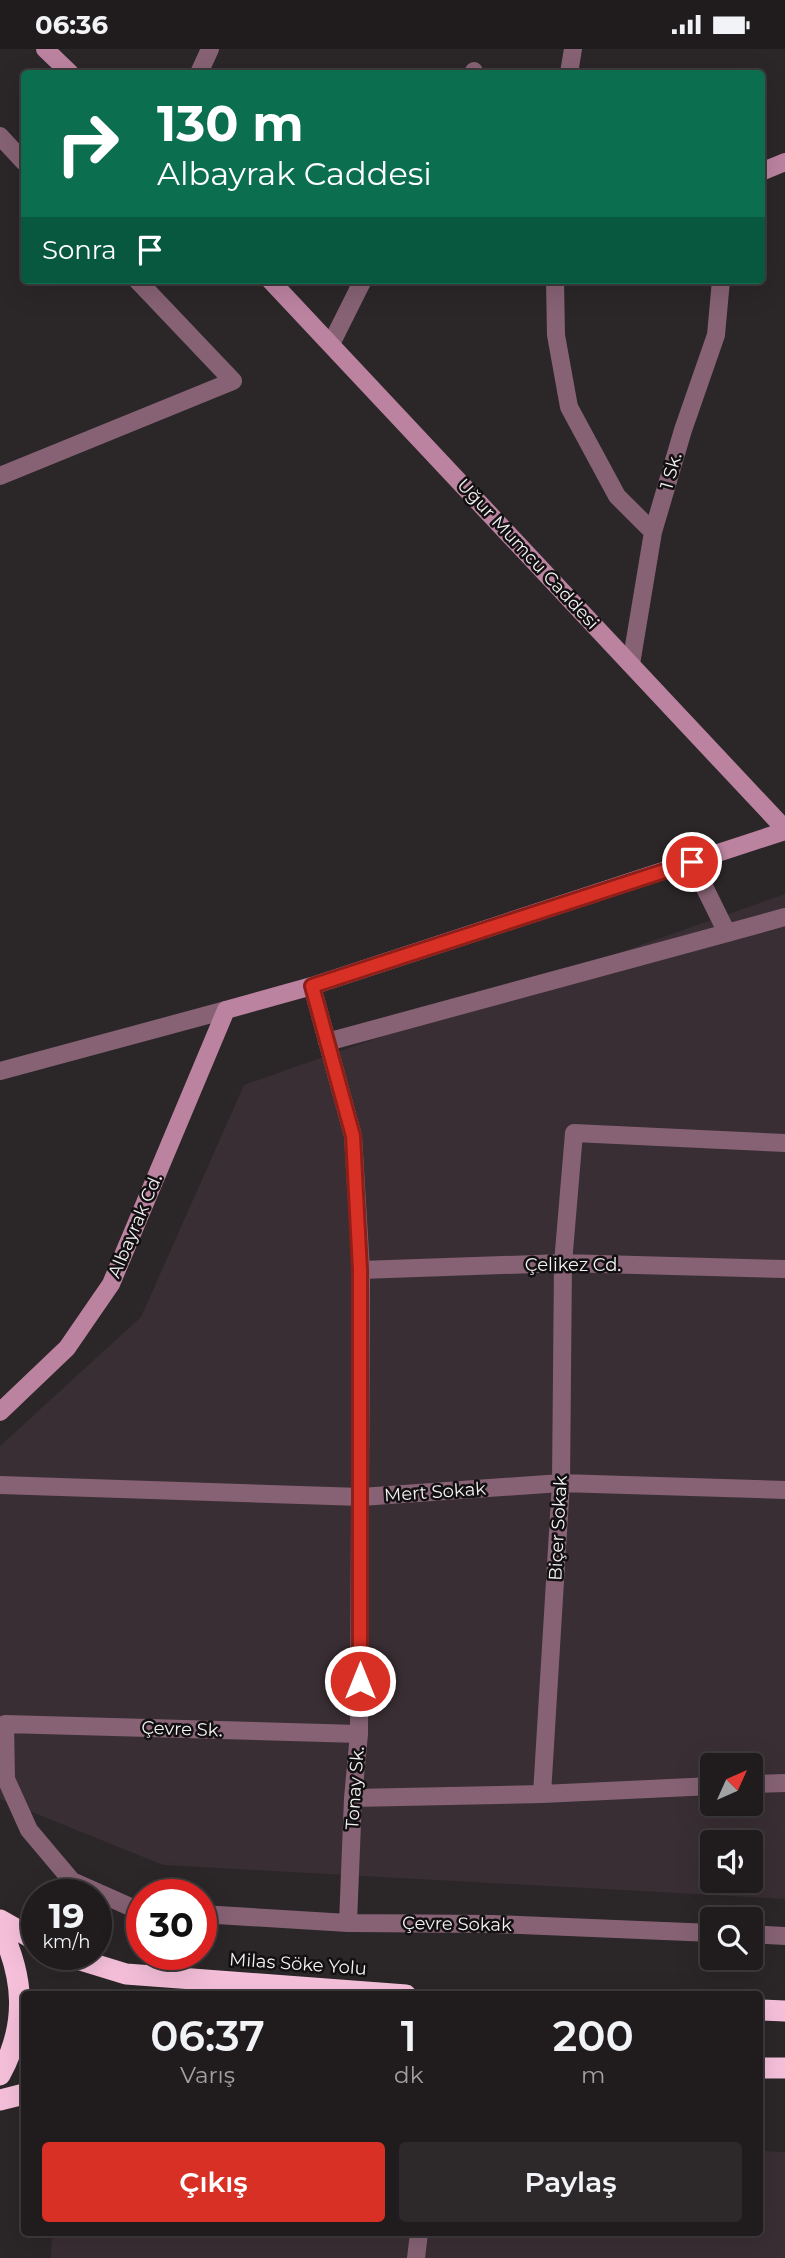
<!DOCTYPE html>
<html lang="tr">
<head>
<meta charset="utf-8">
<style>
  :root { --surface:#201c1e; --page:#2d292b; --text:#f1f3f6; --muted:#a2a1a4; --line:#3d3a3c; --accent:#d93025 }
  body { margin:0; font-family:Montserrat,sans-serif; background:var(--page); color:var(--text); height:100vh; display:flex; flex-direction:column; font-size:26px; white-space:nowrap }
  * { box-sizing:border-box; margin:0 }
  p { font-size:23px; color:var(--muted) }
  .icon { flex:none; width:38px; height:38px; fill:none; stroke:currentColor; stroke-width:2; stroke-linecap:round; stroke-linejoin:round }
  .map { position:relative; flex:1; overflow:hidden }
  .side { position:absolute; left:21px; top:1942px; width:742px; height:245px; display:flex; flex-direction:column; background:var(--surface); border-radius:7px; box-shadow:0 7px 28px #0002,0 0 0 2px var(--line) }
  .side>* { flex:none }
  .banner { position:absolute; left:21px; top:21px; width:744px; height:214px; border-radius:7px; box-shadow:0 7px 28px #0002,0 0 0 2px var(--line); background:#0b6e4f; color:#fff; overflow:hidden }
  .needle { width:46px; rotate:45deg }
  .tools { position:absolute; left:700px; top:1704px; display:grid; gap:14px }
  .tools a { display:grid; place-items:center; width:63px; height:63px; border-radius:7px; background:var(--surface); box-shadow:0 7px 28px #0002,0 0 0 2px var(--line); font-size:35px }
  .speed { position:absolute; left:21px; top:1830px; display:flex; gap:14px; font-size:35px; font-weight:700; text-align:center }
  .speed>* { display:grid; place-content:center; width:91px; height:91px; border-radius:50%; background:var(--surface); box-shadow:0 7px 28px #0002,0 0 0 2px var(--line); line-height:1 }
  .speed small { font-size:18px; font-weight:400 }
  .speed .limit { border:10px solid #d22; background:#fff; color:#111 }
  .pin { position:absolute; display:grid; place-items:center; width:60px; height:60px; color:#fff; margin:-30px; border:4px solid #fff; border-radius:50%; box-shadow:0 2px 7px #0007 }
  .me { position:absolute; width:77px; margin:-38px; rotate:0deg; stroke-linejoin:round; filter:drop-shadow(0 0 5px #0008) }
  .turn { display:flex; align-items:center; gap:24px; height:147px; padding:0 21px; font-size:32px }
  .turn .icon { width:91px; height:91px; stroke-width:2.5 }
  .turn b { display:block; font-size:49px; line-height:60px }
  .then { display:flex; align-items:center; height:66px; padding:0 21px; background:#0003; gap:14px; font-size:26px }
  .eta { display:flex; justify-content:space-evenly; align-items:center; height:119px; text-align:center }
  .eta b { font-size:42px; font-weight:600; line-height:49px }
  .action { display:flex; gap:14px; margin-top:auto; padding:14px 21px }
  .action a { flex:1; height:80px; border-radius:7px; background:var(--accent); color:#fff; font-size:28px; font-weight:600; line-height:80px; text-align:center }
  .action a+a { background:var(--page); color:var(--text) }
  .status { display:flex; justify-content:space-between; align-items:center; height:49px; padding:0 35px; background:var(--surface); direction:ltr }
  .status svg { height:19px; fill:currentColor }
  .map>svg:first-child { display:block }
  .built { fill:#392e33; fill-rule:evenodd }
  .lines { fill:none; stroke-linecap:round; stroke-linejoin:round }
  .lane { stroke:#866274; stroke-width:18 }
  .street { stroke:#866274; stroke-width:18 }
  .secondary { stroke:#bc83a0; stroke-width:18 }
  .highway { stroke:#f6c0db; stroke-width:21 }
  .route-casing { stroke:#8d1f18; stroke-width:18 }
  .route { stroke:#d93025; stroke-width:12 }
  .labels { text-anchor:middle; dominant-baseline:central; stroke-width:5; stroke-linejoin:round; paint-order:stroke }
  .street-label { font-size:18px; fill:#f5f2f3; stroke:#121011 }
</style>
</head>
<body>
<div class="status"><b>06:36</b><svg viewBox="0 0 49 12"><path d="M0 12V9h3v3zM5 12V6h3v6zM10 12V3h3v9zM15 12V0h3v12zM26 1h20v11H26zM47 4h2v5h-2z"/></svg></div>
<div class="map">
<svg width="785" height="2209" viewBox="0 0 785 2209">
  <rect width="100%" height="100%" fill="#2b2628"/>
  <!-- built -->
  <path class="built" d="M 785,845 L 785,1850 L 163,1816 L 0,1750 L 0,1397 L 141,1268 L 244,1036 ZM 712,1717 L 751,1717 L 751,1755 L 712,1755 ZM 712,1794 L 751,1794 L 751,1832 L 712,1832 Z
    M 760,2102 L 785,2103 L 785,2209 L 51,2209 L 52,2184 L 760,2184 Z"/>
  <g class="lines">
    <!-- lane -->
    <path class="lane" d="M 0,87 L 24,113
      M 0,427 L 233,332 L 137,231
      M 692,813 L 727,884 L 785,868
      M 327,993 L 727,884
      M 416,2209 L 419,2184"/>
    <!-- street -->
    <path class="street" d="M 199,24 L 210,0
      M 473,24 L 474,22
      M 569,24 L 573,0
      M 555,231 L 556,286 L 569,358 L 617,447 L 653,483
      M 331,295 L 363,231
      M 631,615 L 653,483 L 683,381 L 716,286 L 721,231
      M 312,937 L 353,1087 L 361,1221 L 359,1685 L 353,1749 L 348,1874
      M 0,1022 L 226,961
      M 361,1221 L 563,1214 L 785,1220
      M 0,1436 L 361,1448 L 561,1434 L 785,1441
      M 751,1735 L 785,1734
      M 542,1745 L 561,1434 L 563,1214 L 574,1084 L 785,1094
      M 353,1749 L 542,1745 L 712,1737
      M 142,1861 L 135,1860 L 72,1832 L 29,1781 L 6,1730 L 5,1675 L 359,1685
      M 201,1865 L 348,1874 L 493,1875 L 712,1884
      M 751,1885 L 785,1887"/>
    <!-- secondary -->
    <path class="secondary" d="M 45,0 L 70,24
      M 761,123 L 785,113
      M 270,231 L 785,780
      M 0,1363 L 67,1299 L 111,1235 L 226,961 L 312,937 L 785,782"/>
    <!-- highway -->
    <path class="highway" d="M 0,1871 L 37,1892
      M 0,1878 C 24,1928 28,1975 0,2026
      M 64,1906 L 126,1925 L 406,1946
      M 760,1961 L 785,1962
      M 760,2019 L 785,2019
      M 0,2051 L 24,2045"/>
  </g>
  <g class="lines">
    <!-- route casing -->
    <g class="route-casing">
      <path id="route" d="M 360,1632 L 360,1221 L 353,1087 L 312,937 L 692,813"/>
    </g>
    <!-- route -->
    <use href="#route" class="route"/>
  </g>
  <g class="labels">
    <!-- street labels -->
    <g class="street-label">
      <text transform="translate(671 422) rotate(-74)">1 Sk.</text>
      <text transform="translate(528 505) rotate(47)">Uğur Mumcu Caddesi</text>
      <text transform="translate(135 1177) rotate(-67)">Albayrak Cd.</text>
      <text x="573" y="1216">Çelikez Cd.</text>
      <text transform="translate(435 1443) rotate(-4)">Mert Sokak</text>
      <text transform="translate(558 1479) rotate(-87)">Biçer Sokak</text>
      <text transform="translate(182 1680) rotate(2)">Çevre Sk.</text>
      <text transform="translate(355 1739) rotate(-86)">Tonay Sk.</text>
      <text transform="translate(457 1875) rotate(1)">Çevre Sokak</text>
      <text transform="translate(298 1915) rotate(4)">Milas Söke Yolu</text>
    </g>
  </g>
</svg>
<div class="tools">
<a><svg class="needle" viewBox="-14 -14 28 28"><path d="M0-13l5 13h-10z" fill="#e53935"/><path d="M0 13l5-13h-10z" fill="#a2a1a4"/></svg></a>
<a><svg class="icon" aria-label="sound" viewBox="0 0 24 24"><path d="M4 9h4l5-4v14l-5-4H4zM17 9q2 3 0 6"/></svg></a>
<a><svg class="icon" aria-label="search" viewBox="0 0 24 24"><circle cx="10" cy="10" r="6"/><path d="M15 15l6 6"/></svg></a>
</div>
<div class="speed"><div>19<small>km/h</small></div><div class="limit">30</div></div>
<div class="pin" style="left:692px;top:813px;background:#d93025"><svg class="icon" aria-label="arrive" viewBox="0 0 24 24"><path d="M6 21V4h12l-3 4 3 4H6"/></svg></div>
<svg class="me" style="left:360px;top:1632px" viewBox="-20 -20 40 40"><circle r="17" fill="#d93025" stroke="#fff" stroke-width="3"/><path d="M0-11L8 9 0 5-8 9z" fill="#fff"/></svg>
<div class="banner">
<div class="turn"><svg class="icon" aria-label="right" viewBox="0 0 24 24"><path d="M7 20v-9h11M14 6l5 5-5 5"/></svg><div><b>130 m</b>Albayrak Caddesi</div></div>
<div class="then">Sonra<svg class="icon" aria-label="arrive" viewBox="0 0 24 24"><path d="M6 21V4h12l-3 4 3 4H6"/></svg></div>
</div>
<section class="side">
<div class="eta">
<div><b>06:37</b><p>Varış</p></div>
<div><b>1</b><p>dk</p></div>
<div><b>200</b><p>m</p></div>
</div>
<div class="action"><a>Çıkış</a><a>Paylaş</a></div>
</section>
</div>
</body>
</html>
